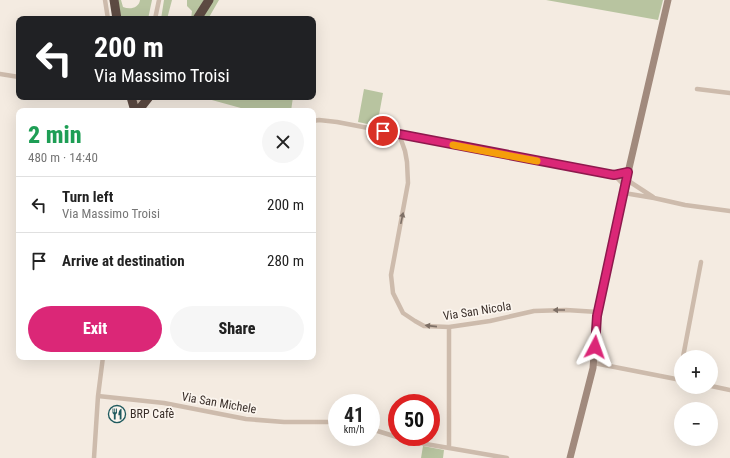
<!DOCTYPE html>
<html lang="en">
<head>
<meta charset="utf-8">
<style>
  :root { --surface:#fff; --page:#f6f6f6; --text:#222; --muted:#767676; --line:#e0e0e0; --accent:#db2777 }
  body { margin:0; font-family:"Roboto Condensed",sans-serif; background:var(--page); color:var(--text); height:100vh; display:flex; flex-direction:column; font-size:15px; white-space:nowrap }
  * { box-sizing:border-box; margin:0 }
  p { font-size:13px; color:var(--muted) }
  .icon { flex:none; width:22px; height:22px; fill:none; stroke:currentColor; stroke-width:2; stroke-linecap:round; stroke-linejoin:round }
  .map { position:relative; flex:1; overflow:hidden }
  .drawer { position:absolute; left:16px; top:108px; width:300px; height:252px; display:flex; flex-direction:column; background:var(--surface); border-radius:8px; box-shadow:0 4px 16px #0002 }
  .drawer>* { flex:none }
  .guide { position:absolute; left:16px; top:16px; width:300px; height:84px; border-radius:8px; box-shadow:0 4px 16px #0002; background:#202124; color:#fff; overflow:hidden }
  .buttons { position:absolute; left:674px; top:350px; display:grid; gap:8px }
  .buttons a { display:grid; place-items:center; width:44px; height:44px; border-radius:50%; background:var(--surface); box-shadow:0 4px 16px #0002; font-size:20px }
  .speed { position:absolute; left:328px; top:394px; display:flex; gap:8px; font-size:20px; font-weight:700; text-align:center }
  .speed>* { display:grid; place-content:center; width:52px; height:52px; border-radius:50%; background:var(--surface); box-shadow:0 4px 16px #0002; line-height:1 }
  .speed small { font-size:10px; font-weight:400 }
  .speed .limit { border:6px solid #d22; background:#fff; color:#111 }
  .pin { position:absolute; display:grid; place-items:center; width:34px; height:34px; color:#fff; margin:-17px; border:2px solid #fff; border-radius:50%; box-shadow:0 1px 4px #0007 }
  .me { position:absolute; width:44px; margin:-22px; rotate:4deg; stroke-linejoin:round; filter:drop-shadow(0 0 3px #0008) }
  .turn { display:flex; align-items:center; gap:14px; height:84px; padding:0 12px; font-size:18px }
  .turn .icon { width:52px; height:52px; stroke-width:2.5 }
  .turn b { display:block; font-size:28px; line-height:34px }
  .round { display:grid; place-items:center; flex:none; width:42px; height:42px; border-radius:21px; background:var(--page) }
  .headline { display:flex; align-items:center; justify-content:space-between; height:68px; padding:0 12px }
  h1 { font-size:24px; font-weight:800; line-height:30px; color:#1e9e55 }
  .button { display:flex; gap:8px; margin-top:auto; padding:8px 12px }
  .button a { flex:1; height:46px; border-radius:24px; background:var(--accent); color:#fff; font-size:16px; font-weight:800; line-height:46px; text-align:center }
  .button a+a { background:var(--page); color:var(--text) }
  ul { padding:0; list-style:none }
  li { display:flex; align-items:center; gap:12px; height:56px; padding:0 12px; border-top:1px solid var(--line) }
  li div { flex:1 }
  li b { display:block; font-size:15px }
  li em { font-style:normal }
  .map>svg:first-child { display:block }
  .green { fill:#b8c4a0 }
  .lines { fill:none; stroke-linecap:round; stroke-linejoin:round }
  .street { stroke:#cdbbac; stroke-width:4.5 }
  .secondary { stroke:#a18a7d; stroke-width:7 }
  .highway { stroke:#5c4a42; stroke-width:9 }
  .oneway { fill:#7d6f65 }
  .route-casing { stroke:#8e194d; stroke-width:10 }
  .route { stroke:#db2777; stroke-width:7 }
  .slow { stroke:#f59e0b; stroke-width:7 }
  .labels { text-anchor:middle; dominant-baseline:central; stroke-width:3.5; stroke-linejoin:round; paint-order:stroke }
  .street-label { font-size:12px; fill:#3b302b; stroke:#fbf5ee }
  .poi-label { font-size:12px; fill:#3b302b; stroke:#fbf5ee; text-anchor:start }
</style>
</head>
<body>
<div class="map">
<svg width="730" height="458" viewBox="0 0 730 458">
  <rect width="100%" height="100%" fill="#f4ebe1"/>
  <!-- green -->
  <path class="green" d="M 118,0 L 121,0 L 123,7 C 130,10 139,8 140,0 L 152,0 L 148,19 L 121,19 Z
    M 164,0 L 172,0 L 167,19 L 161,19 Z
    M 187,0 L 204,0 L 193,19 L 191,19 L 192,11 L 187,6 Z
    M 212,0 L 219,0 L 208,19 L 201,19 Z
    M 546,0 L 663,0 L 658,20 Z
    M 364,89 L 383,93 L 377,126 L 358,122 Z
    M 201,97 L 293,97 L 291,111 L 248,111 L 248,110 Z
    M 423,446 L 444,450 L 443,458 L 421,458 Z"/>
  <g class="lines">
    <!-- street -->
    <path class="street" d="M 105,0 L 108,19
      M 155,19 L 159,0
      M 0,74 L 19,77
      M 697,89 L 730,93
      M 137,109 L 139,97
      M 313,121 L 319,120 L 337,122 L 614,175 L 628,172
      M 399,134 L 405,151 L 407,162 L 408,183 L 391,275 L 393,293 L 403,313 L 415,321 L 424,326 L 449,327 L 490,321 L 534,311 L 566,310 L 598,312
      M 614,175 L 625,186
      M 627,180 L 653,197
      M 624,193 L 654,198 L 685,205 L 730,211
      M 449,327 L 449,448
      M 683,357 L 701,262
      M 594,363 L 681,380
      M 679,380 L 681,369
      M 711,386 L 730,390
      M 98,396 L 164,403 L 246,419 L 284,422 L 337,422
      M 371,429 L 397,437
      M 398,437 L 420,443 L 507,458
      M 94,458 L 98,396 L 103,357"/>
    <!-- secondary -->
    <path class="secondary" d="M 570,458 L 593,368 L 597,316 L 627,177 L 668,0"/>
    <!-- highway -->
    <path class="highway" d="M 114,0 L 117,19
      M 197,19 L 209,0
      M 131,97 L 135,111
      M 138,111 L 149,97"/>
  </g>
  <!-- one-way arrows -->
  <defs><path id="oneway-solid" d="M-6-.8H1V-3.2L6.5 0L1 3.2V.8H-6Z"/></defs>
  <g class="oneway">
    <use href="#oneway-solid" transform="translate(402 218) rotate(-78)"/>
    <use href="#oneway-solid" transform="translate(559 310) rotate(180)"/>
    <use href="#oneway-solid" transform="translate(431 326) rotate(-174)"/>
  </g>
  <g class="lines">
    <!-- route casing -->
    <g class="route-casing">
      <path id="route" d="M 383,131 L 614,175 L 628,172 L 597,316 L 595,347"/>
    </g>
    <!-- route -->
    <use href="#route" class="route"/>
    <!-- slow -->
    <path class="slow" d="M 453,145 L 537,161"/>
  </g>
  <!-- icons -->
  <defs>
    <g id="restaurant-ring" transform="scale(0.9)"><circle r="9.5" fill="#fbf5ee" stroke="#1f5a5e" stroke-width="1.5"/><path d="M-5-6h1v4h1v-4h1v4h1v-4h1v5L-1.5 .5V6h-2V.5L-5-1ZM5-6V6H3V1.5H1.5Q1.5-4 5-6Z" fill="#1f5a5e"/></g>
  </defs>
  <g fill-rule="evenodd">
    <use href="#restaurant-ring" x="117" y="414"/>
  </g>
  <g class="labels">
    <!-- street labels -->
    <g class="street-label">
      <text transform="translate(477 311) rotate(-9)">Via San Nicola</text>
      <text transform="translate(219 403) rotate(10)">Via San Michele</text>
    </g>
    <!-- poi labels -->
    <g class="poi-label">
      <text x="130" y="414">BRP Cafè</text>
    </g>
  </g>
</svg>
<div class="buttons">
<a>+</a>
<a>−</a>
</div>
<div class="speed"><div>41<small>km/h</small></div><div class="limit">50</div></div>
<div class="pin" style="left:383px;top:131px;background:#d93025"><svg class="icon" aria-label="arrive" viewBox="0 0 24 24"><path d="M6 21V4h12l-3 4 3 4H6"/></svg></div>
<svg class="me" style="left:595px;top:347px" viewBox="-20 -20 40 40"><path d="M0-17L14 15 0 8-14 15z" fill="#db2777" stroke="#fff" stroke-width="4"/></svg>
<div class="guide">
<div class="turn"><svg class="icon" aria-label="left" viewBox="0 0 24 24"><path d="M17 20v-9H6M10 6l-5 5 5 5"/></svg><div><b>200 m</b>Via Massimo Troisi</div></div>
</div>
<section class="drawer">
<div class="headline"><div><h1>2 min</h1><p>480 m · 14:40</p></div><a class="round"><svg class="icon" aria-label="close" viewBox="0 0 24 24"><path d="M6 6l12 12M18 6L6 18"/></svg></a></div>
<ul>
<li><svg class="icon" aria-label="left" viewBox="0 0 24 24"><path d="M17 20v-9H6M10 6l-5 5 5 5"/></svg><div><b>Turn left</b><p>Via Massimo Troisi</p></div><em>200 m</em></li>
<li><svg class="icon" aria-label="arrive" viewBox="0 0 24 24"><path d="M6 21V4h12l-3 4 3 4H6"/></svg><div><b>Arrive at destination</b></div><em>280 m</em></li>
</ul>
<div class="button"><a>Exit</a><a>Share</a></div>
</section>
</div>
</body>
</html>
